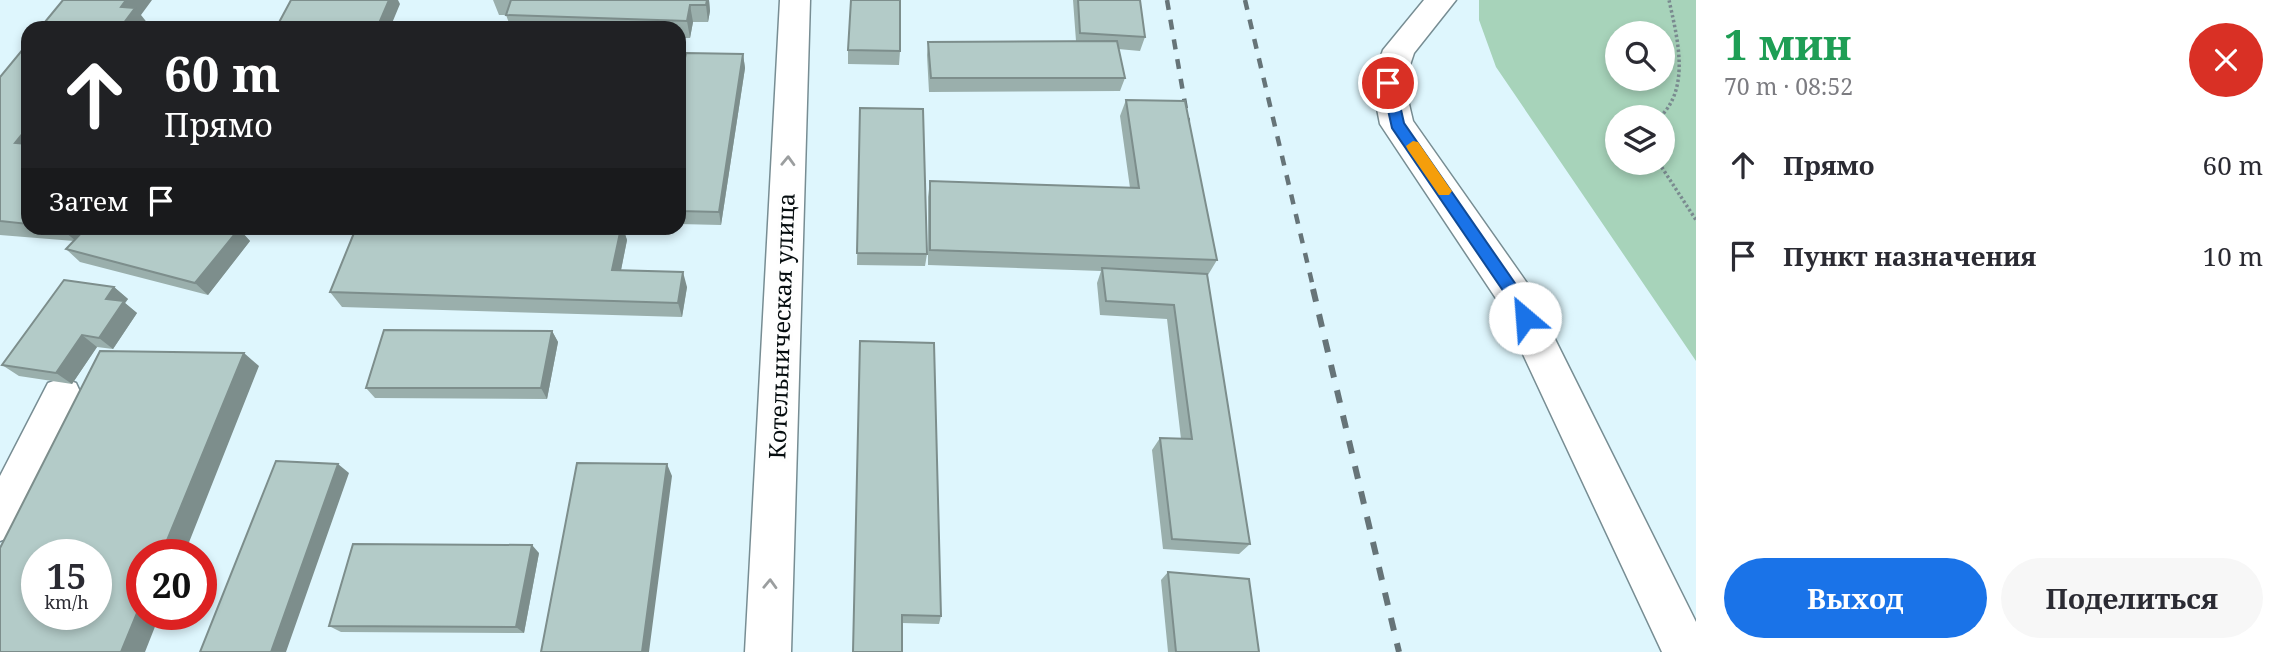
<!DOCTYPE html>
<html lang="ru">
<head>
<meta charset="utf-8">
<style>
  :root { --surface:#fff; --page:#f7f7f7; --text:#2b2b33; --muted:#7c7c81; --accent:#1a73e8 }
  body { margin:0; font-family:"Noto Serif",serif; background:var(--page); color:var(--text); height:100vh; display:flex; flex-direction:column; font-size:26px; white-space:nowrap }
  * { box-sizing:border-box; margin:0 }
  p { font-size:23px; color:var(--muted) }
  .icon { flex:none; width:38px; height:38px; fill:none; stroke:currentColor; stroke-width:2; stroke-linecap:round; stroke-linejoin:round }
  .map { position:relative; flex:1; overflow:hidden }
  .sheet { display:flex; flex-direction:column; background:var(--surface); width:595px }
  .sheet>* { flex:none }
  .hud { position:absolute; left:21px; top:21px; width:665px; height:214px; border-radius:21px; box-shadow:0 4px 10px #0003; background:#202124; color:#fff; overflow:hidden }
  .fabs { position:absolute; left:1605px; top:21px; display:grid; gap:14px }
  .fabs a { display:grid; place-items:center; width:70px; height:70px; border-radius:50%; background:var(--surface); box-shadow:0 4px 10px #0003; font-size:35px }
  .speed { position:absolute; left:21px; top:539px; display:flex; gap:14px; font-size:35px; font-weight:700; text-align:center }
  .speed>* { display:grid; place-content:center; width:91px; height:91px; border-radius:50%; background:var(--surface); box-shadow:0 4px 10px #0003; line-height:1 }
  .speed small { font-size:18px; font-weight:400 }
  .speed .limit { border:10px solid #d22; background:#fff; color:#111 }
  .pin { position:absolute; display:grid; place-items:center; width:60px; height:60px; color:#fff; margin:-30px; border:4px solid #fff; border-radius:50%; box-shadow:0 2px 7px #0007 }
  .me { position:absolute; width:77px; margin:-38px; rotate:333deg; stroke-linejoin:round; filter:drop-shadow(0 0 5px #0008) }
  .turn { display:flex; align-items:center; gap:24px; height:147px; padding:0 28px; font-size:32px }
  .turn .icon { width:91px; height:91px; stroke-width:2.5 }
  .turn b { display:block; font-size:49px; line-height:60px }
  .then { display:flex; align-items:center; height:66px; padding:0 28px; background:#0003; gap:14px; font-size:26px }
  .round { display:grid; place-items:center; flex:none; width:74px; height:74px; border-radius:37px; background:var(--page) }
  .overview { display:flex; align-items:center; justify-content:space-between; height:119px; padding:0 28px }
  h1 { font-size:42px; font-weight:700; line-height:52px; color:#1e9e55 }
  .cta { display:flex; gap:14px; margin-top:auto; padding:14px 28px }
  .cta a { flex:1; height:80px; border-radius:42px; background:var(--accent); color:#fff; font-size:28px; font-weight:700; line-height:80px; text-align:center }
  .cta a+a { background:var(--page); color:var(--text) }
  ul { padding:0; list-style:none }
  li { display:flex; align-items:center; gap:21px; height:91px; padding:0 28px }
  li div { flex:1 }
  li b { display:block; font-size:26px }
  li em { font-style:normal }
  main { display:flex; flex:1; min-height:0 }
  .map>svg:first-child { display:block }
  .green { fill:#a7d3ba; fill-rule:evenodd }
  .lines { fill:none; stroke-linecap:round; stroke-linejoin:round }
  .minor-casing { stroke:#778d93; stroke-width:3 }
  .path { stroke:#7a8a8f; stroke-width:3.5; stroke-dasharray:2.5 2.5; stroke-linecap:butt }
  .minor { fill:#fff; fill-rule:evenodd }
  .rail-far1 { stroke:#667478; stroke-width:4.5; stroke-dasharray:10 10; stroke-linecap:butt }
  .rail { stroke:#667478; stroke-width:6; stroke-dasharray:13 13; stroke-linecap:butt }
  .wall { fill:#9aafac }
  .shaded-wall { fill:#7d8e8c }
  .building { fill:#b3cbc8; stroke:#7d8e8c; stroke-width:2; fill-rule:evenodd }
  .oneway { stroke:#9b9e9f }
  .route { fill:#1a73e8; stroke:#114b97; stroke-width:2 }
  .slow { fill:#f59e0b }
  .labels { text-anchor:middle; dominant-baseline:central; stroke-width:7; stroke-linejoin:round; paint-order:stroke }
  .street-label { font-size:23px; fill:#060d0f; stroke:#fefefe }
</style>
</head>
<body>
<main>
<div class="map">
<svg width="1696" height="652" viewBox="0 0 1696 652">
  <rect width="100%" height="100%" fill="#def6fd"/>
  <!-- green -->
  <path class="green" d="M 1479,0 L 1696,0 L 1696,361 L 1496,67 L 1479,20 ZM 1617,33 L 1662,33 L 1662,79 L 1617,79 ZM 1662,117 L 1662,163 L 1617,163 L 1617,117 Z"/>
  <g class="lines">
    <!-- minor casing -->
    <g class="minor-casing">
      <path id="minor" d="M 780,0 L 810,0 L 791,652 L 745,652 Z
        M 1424,0 L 1456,0 L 1414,53 L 1404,83 L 1413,121 L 1527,283 L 1696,622 L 1696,652 L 1662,652 L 1499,303 L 1380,124 L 1372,83 L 1383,50 Z
        M 62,378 L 76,383 L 82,396 L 15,535 L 0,541 L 0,476 L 48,383 Z"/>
    </g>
    <!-- path -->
    <path class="path" d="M 1660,117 C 1691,87 1677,37 1669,0
      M 1659,163 L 1696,220"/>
    <!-- minor -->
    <use href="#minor" class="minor"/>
    <!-- rail-far1 -->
    <path class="rail-far1" d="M 1167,0 L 1188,121
      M 1245,0 L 1314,291"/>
    <!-- rail -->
    <path class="rail" d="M 1313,289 L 1399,652"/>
  </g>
  <!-- wall -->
  <path class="wall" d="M 493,0 L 709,0 L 710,11 L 708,22 L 693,22 L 690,38 L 679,38 L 679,28 L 511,28 L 506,15 L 499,15 Z
    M 1073,0 L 1140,0 L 1145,37 L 1140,51 L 1118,49 L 1125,78 L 1120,91 L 929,92 L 927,55 L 928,42 L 1076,41 Z
    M 28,43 L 28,228 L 85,228 L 82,232 L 239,229 L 250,241 L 208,295 L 80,262 L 66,249 L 74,241 L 0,235 L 0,77 Z
    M 848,50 L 900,51 L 899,65 L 848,64 Z
    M 743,54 L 745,68 L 721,225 L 679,224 L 679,87 Z
    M 1126,100 L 1217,260 L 1208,275 L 1207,275 L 1250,544 L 1239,554 L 1163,549 L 1152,450 L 1160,438 L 1181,439 L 1167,319 L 1100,315 L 1097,283 L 1101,271 L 928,265 L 928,197 L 930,181 L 1130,188 L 1120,116 Z
    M 860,108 L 927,254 L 925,266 L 857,265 Z
    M 356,228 L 623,228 L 627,240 L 621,270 L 687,287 L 682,317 L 342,307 L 330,292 Z
    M 114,287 L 128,299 L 125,303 L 137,313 L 113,349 L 97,347 L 72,384 L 19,376 L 2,365 Z
    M 552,331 L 558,342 L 547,399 L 375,398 L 366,388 Z
    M 860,341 L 941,616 L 939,624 L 902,623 Z
    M 539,553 L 524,633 L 341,632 L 329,626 Z
    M 1168,572 L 1259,652 L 1168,652 L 1161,580 Z"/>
  <!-- shaded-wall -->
  <path class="shaded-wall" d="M 126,0 L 152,0 L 141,15 L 149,25 L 146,28 L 120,28 L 121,7 Z
    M 389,0 L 398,0 L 400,4 L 390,28 L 377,28 Z
    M 707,0 L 709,0 L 710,11 L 708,22 L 706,5 Z
    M 690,5 L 693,22 L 690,38 L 687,21 Z
    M 743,54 L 745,68 L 721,225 L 719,212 Z
    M 28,127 L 28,155 L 15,143 Z
    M 60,228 L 85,228 L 76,241 Z
    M 621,228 L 623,228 L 627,240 L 618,285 L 612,270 Z
    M 239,229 L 250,241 L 208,295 L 195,283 Z
    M 683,272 L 687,287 L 682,317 L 678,303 Z
    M 114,287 L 128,299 L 125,303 L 137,313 L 113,349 L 99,338 L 106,299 Z
    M 552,331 L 558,342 L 547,399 L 541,388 Z
    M 82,335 L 97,347 L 72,384 L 56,373 Z
    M 244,353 L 259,366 L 184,555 L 161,555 Z
    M 338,464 L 349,473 L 286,652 L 271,652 Z
    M 667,464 L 672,476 L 649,652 L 642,652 Z
    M 532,545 L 539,553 L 524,633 L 516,627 Z
    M 142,601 L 142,614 L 160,614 L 145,652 L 121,652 Z"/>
  <!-- building -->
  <path class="building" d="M 63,0 L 126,0 L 121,7 L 135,8 L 120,28 L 40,28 Z
    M 291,0 L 389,0 L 377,28 L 276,28 Z
    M 511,0 L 707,0 L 706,5 L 690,5 L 687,21 L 506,15 Z
    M 851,0 L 900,0 L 900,51 L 848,50 Z
    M 1078,0 L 1140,0 L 1145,37 L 1080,33 Z
    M 1117,41 L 1125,78 L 931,78 L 928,42 Z
    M 28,43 L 28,127 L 15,143 L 28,144 L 28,224 L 0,221 L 0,77 Z
    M 686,53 L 743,54 L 719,212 L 679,211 L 679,87 Z
    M 1126,100 L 1185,101 L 1217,260 L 930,250 L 930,181 L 1139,188 Z
    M 860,108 L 923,109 L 927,254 L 857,253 Z
    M 86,228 L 234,228 L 239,229 L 195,283 L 66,249 Z
    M 356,228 L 621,228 L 612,270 L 683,272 L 678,303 L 330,292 Z
    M 1102,268 L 1207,274 L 1250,544 L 1172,539 L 1160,438 L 1192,439 L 1174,305 L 1106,301 Z
    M 64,280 L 114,287 L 106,299 L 124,301 L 99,338 L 82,335 L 56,373 L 2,365 Z
    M 384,330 L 552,331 L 541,388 L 366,388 Z
    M 860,341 L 934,343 L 941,616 L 902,615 L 902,652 L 853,652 Z
    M 100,351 L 244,353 L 161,555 L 142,555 L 142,601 L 121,652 L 0,652 L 0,548 ZM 37,555 L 96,555 L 96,614 L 37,614 Z
    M 276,461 L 338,464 L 271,652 L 200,652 Z
    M 577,463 L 667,464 L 642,652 L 541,652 Z
    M 353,544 L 532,545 L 516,627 L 329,626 Z
    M 1168,572 L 1249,579 L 1259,652 L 1176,652 Z"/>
  <!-- one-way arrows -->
  <defs><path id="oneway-chevron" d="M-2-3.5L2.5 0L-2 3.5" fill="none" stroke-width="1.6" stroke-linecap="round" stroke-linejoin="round" transform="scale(1.75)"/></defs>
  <g class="oneway">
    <use href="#oneway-chevron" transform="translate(788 161) rotate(-88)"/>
    <use href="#oneway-chevron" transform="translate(770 584) rotate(-88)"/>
  </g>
  <!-- route -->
  <path class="route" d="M 1388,79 L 1395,83 L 1404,123 L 1519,289 L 1533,318 L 1531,323 L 1520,323 L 1508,298 L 1392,128 L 1382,83 Z"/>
  <!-- slow -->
  <path class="slow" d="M 1413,141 L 1418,142 L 1449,187 L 1452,191 L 1449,195 L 1439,195 L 1408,150 L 1406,146 Z"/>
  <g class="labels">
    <!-- street labels -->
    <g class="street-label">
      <text transform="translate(781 326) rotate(-88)">Котельническая улица</text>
    </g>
  </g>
</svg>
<div class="fabs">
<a><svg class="icon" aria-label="search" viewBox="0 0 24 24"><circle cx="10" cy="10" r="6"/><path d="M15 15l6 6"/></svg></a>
<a><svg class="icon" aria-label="layers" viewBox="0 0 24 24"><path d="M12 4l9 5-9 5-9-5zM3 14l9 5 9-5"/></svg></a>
</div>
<div class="speed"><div>15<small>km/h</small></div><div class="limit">20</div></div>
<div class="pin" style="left:1388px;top:83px;background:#d93025"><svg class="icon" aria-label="arrive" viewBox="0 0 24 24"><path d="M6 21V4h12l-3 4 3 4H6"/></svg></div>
<svg class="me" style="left:1525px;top:318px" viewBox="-20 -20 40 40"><circle r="19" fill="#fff"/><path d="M0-13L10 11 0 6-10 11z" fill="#1a73e8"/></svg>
<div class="hud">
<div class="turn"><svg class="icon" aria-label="ahead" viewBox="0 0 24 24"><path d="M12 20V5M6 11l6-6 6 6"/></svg><div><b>60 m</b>Прямо</div></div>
<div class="then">Затем<svg class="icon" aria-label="arrive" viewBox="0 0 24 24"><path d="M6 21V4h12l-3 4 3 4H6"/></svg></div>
</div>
</div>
<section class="sheet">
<div class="overview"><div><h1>1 мин</h1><p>70 m · 08:52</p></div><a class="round" style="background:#d93025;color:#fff"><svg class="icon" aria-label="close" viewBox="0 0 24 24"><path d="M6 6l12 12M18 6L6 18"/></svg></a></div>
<ul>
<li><svg class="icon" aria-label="ahead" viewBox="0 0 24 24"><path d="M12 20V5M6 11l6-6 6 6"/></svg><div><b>Прямо</b></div><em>60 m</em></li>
<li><svg class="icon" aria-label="arrive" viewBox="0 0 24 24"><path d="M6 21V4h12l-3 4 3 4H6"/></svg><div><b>Пункт назначения</b></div><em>10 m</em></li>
</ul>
<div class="cta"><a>Выход</a><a>Поделиться</a></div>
</section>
</main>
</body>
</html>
